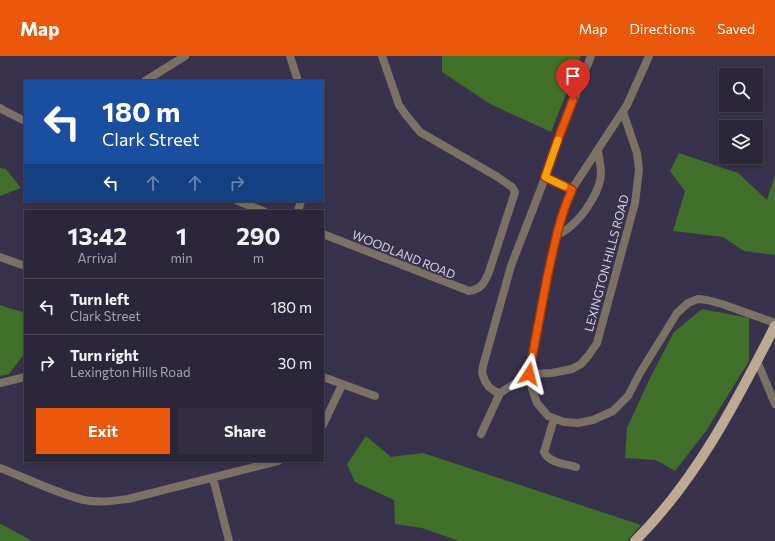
<!DOCTYPE html>
<html lang="en">
<head>
<meta charset="utf-8">
<style>
  :root { --surface:#2b263a; --page:#332e42; --text:#f1f3f6; --muted:#a6a5af; --line:#474354; --accent:#ea580c }
  body { margin:0; font-family:Commissioner,sans-serif; background:var(--page); color:var(--text); height:100vh; display:flex; flex-direction:column; font-size:15px; white-space:nowrap }
  * { box-sizing:border-box; margin:0 }
  p { font-size:13px; color:var(--muted) }
  .icon { flex:none; width:22px; height:22px; fill:none; stroke:currentColor; stroke-width:2; stroke-linecap:round; stroke-linejoin:round }
  .map { position:relative; flex:1; overflow:hidden }
  .sheet { position:absolute; left:24px; top:154px; width:300px; height:252px; display:flex; flex-direction:column; background:var(--surface); border-radius:0px; box-shadow:0 2px 6px #0003,0 0 0 1px var(--line) }
  .sheet>* { flex:none }
  .top-card { position:absolute; left:24px; top:24px; width:300px; height:122px; border-radius:0px; box-shadow:0 2px 6px #0003,0 0 0 1px var(--line); background:#1a4fa0; color:#fff; overflow:hidden }
  .tools { position:absolute; left:719px; top:12px; display:grid; gap:8px }
  .tools a { display:grid; place-items:center; width:44px; height:44px; border-radius:0px; background:var(--surface); box-shadow:0 2px 6px #0003,0 0 0 1px var(--line); font-size:20px }
  .pin { position:absolute; display:grid; place-items:center; width:34px; height:34px; color:#fff; margin:-41px -17px; border-radius:50% 50% 50% 0; rotate:-45deg; box-shadow:0 0 4px #0007 }
  .pin .icon { rotate:45deg }
  .me { position:absolute; width:44px; margin:-22px; rotate:9deg; stroke-linejoin:round; filter:drop-shadow(0 0 3px #0008) }
  .turn { display:flex; align-items:center; gap:14px; height:84px; padding:0 12px; font-size:18px }
  .turn .icon { width:52px; height:52px; stroke-width:2.5 }
  .turn b { display:block; font-size:28px; line-height:34px }
  .lanes { display:flex; align-items:center; height:38px; padding:0 12px; background:#0003; justify-content:center; gap:20px; direction:ltr }
  .lanes .off { opacity:.35 }
  .eta { display:flex; justify-content:space-evenly; align-items:center; height:68px; text-align:center }
  .eta b { font-size:24px; font-weight:700; line-height:28px }
  .action { display:flex; gap:8px; margin-top:auto; padding:8px 12px }
  .action a { flex:1; height:46px; border-radius:0px; background:var(--accent); color:#fff; font-size:16px; font-weight:700; line-height:46px; text-align:center }
  .action a+a { background:var(--page); color:var(--text) }
  ul { padding:0; list-style:none }
  li { display:flex; align-items:center; gap:12px; height:56px; padding:0 12px; border-top:1px solid var(--line) }
  li div { flex:1 }
  li b { display:block; font-size:15px }
  li em { font-style:normal }
  header { display:flex; align-items:center; gap:24px; box-sizing:border-box; height:56px; padding:0 20px; background:var(--accent); color:#fff }
  header strong { font-size:19px }
  nav { display:flex; gap:22px; margin-inline-start:auto; font-size:14px }
  .map>svg:first-child { display:block }
  .green { fill:#407029 }
  .lines { fill:none; stroke-linecap:round; stroke-linejoin:round }
  .minor { stroke:#7b7165; stroke-width:8 }
  .major { stroke:#beaa92; stroke-width:10 }
  .route-casing { stroke:#983908; stroke-width:10 }
  .route { stroke:#ea580c; stroke-width:7 }
  .slow { stroke:#f59e0b; stroke-width:7 }
  .labels { text-anchor:middle; dominant-baseline:central; stroke-width:4; stroke-linejoin:round; paint-order:stroke }
  .street-label { font-size:12px; fill:#d4d0e1; stroke:#39324d }
</style>
</head>
<body>
<header>
<strong>Map</strong>
<nav><a>Map</a><a>Directions</a><a>Saved</a></nav>
</header>
<div class="map">
<svg width="775" height="485" viewBox="0 0 775 485">
  <rect width="100%" height="100%" fill="#39324d"/>
  <!-- green -->
  <path class="green" d="M 442,0 L 581,0 L 551,76 L 490,48 L 442,16 Z
    M 679,97 L 738,117 L 767,144 L 775,119 L 775,199 L 744,195 L 723,181 L 673,175 L 685,135 L 670,115 Z
    M 0,112 L 6,113 L 21,132 L 0,140 Z
    M 0,249 L 25,257 L 25,297 L 9,318 L 0,320 Z
    M 702,253 L 749,262 L 749,305 L 706,375 L 675,415 L 656,404 L 625,402 L 627,372 L 650,322 L 674,276 Z
    M 366,380 L 391,401 L 423,397 L 641,469 L 627,485 L 459,485 L 422,472 L 395,468 L 394,444 L 355,426 L 347,408 Z
    M 0,468 L 1,468 L 32,485 L 0,485 Z"/>
  <g class="lines">
    <!-- minor -->
    <path class="minor" d="M 290,0 L 298,25
      M 591,0 L 557,86 L 550,109 L 511,210 L 483,310 L 482,317 L 485,325 L 489,331 L 496,336 L 500,337 L 529,318 L 552,317 L 572,313 L 581,308 L 588,300 L 597,287 L 635,147 L 639,114 L 637,97 L 623,56
      M 649,0 L 627,49 L 572,133 L 560,164 L 536,279 L 529,318 L 532,333 L 537,347 L 548,360 L 564,366 L 578,367 L 593,364 L 613,355 L 628,340 L 640,317 L 677,257 L 688,247 L 698,243 L 707,244 L 722,248 L 775,267
      M 145,25 L 185,0
      M 0,52 L 5,55 L 25,65
      M 545,121 L 572,133
      M 238,145 L 263,155
      M 298,155 L 301,145
      M 323,178 L 469,235 C 482,233 484,227 489,216 L 515,136 L 512,131 L 496,120 L 420,76 L 406,59 L 399,49 L 382,0
      M 556,180 C 561,177 567,174 571,170 C 584,159 601,134 601,117 C 601,110 599,102 598,95
      M 0,201 L 25,210
      M 757,305 L 775,348
      M 323,321 L 375,340
      M 0,327 L 25,321
      M 554,363 L 544,396 C 549,407 566,408 576,411
      M 323,369 L 342,329
      M 481,378 L 500,337
      M 0,412 C 26,422 58,438 84,444 C 99,447 113,445 128,443 L 278,405
      M 213,422 L 229,485"/>
    <!-- major -->
    <path class="major" d="M 635,485 C 697,423 736,346 775,270"/>
  </g>
  <g class="lines">
    <!-- route casing -->
    <g class="route-casing">
      <path id="route" d="M 529,318 C 535,286 541,254 547,222 C 554,191 559,162 572,134 L 545,121 L 557,86 L 573,44"/>
    </g>
    <!-- route -->
    <use href="#route" class="route"/>
    <!-- slow -->
    <path class="slow" d="M 558,84 L 545,121 L 564,130"/>
  </g>
  <g class="labels">
    <!-- street labels -->
    <g class="street-label">
      <text transform="translate(404 198) rotate(22)">WOODLAND ROAD</text>
      <text transform="translate(606 207) rotate(-75)">LEXINGTON HILLS ROAD</text>
    </g>
  </g>
</svg>
<div class="tools">
<a><svg class="icon" aria-label="search" viewBox="0 0 24 24"><circle cx="10" cy="10" r="6"/><path d="M15 15l6 6"/></svg></a>
<a><svg class="icon" aria-label="layers" viewBox="0 0 24 24"><path d="M12 4l9 5-9 5-9-5zM3 14l9 5 9-5"/></svg></a>
</div>
<div class="pin" style="left:573px;top:44px;background:#d93025"><svg class="icon" aria-label="arrive" viewBox="0 0 24 24"><path d="M6 21V4h12l-3 4 3 4H6"/></svg></div>
<svg class="me" style="left:529px;top:318px" viewBox="-20 -20 40 40"><path d="M0-17L14 15 0 8-14 15z" fill="#ea580c" stroke="#fff" stroke-width="4"/></svg>
<div class="top-card">
<div class="turn"><svg class="icon" aria-label="left" viewBox="0 0 24 24"><path d="M17 20v-9H6M10 6l-5 5 5 5"/></svg><div><b>180 m</b>Clark Street</div></div>
<div class="lanes"><svg class="icon" aria-label="left" viewBox="0 0 24 24"><path d="M17 20v-9H6M10 6l-5 5 5 5"/></svg><svg class="icon off" aria-label="ahead" viewBox="0 0 24 24"><path d="M12 20V5M6 11l6-6 6 6"/></svg><svg class="icon off" aria-label="ahead" viewBox="0 0 24 24"><path d="M12 20V5M6 11l6-6 6 6"/></svg><svg class="icon off" aria-label="right" viewBox="0 0 24 24"><path d="M7 20v-9h11M14 6l5 5-5 5"/></svg></div>
</div>
<section class="sheet">
<div class="eta">
<div><b>13:42</b><p>Arrival</p></div>
<div><b>1</b><p>min</p></div>
<div><b>290</b><p>m</p></div>
</div>
<ul>
<li><svg class="icon" aria-label="left" viewBox="0 0 24 24"><path d="M17 20v-9H6M10 6l-5 5 5 5"/></svg><div><b>Turn left</b><p>Clark Street</p></div><em>180 m</em></li>
<li><svg class="icon" aria-label="right" viewBox="0 0 24 24"><path d="M7 20v-9h11M14 6l5 5-5 5"/></svg><div><b>Turn right</b><p>Lexington Hills Road</p></div><em>30 m</em></li>
</ul>
<div class="action"><a>Exit</a><a>Share</a></div>
</section>
</div>
</body>
</html>
